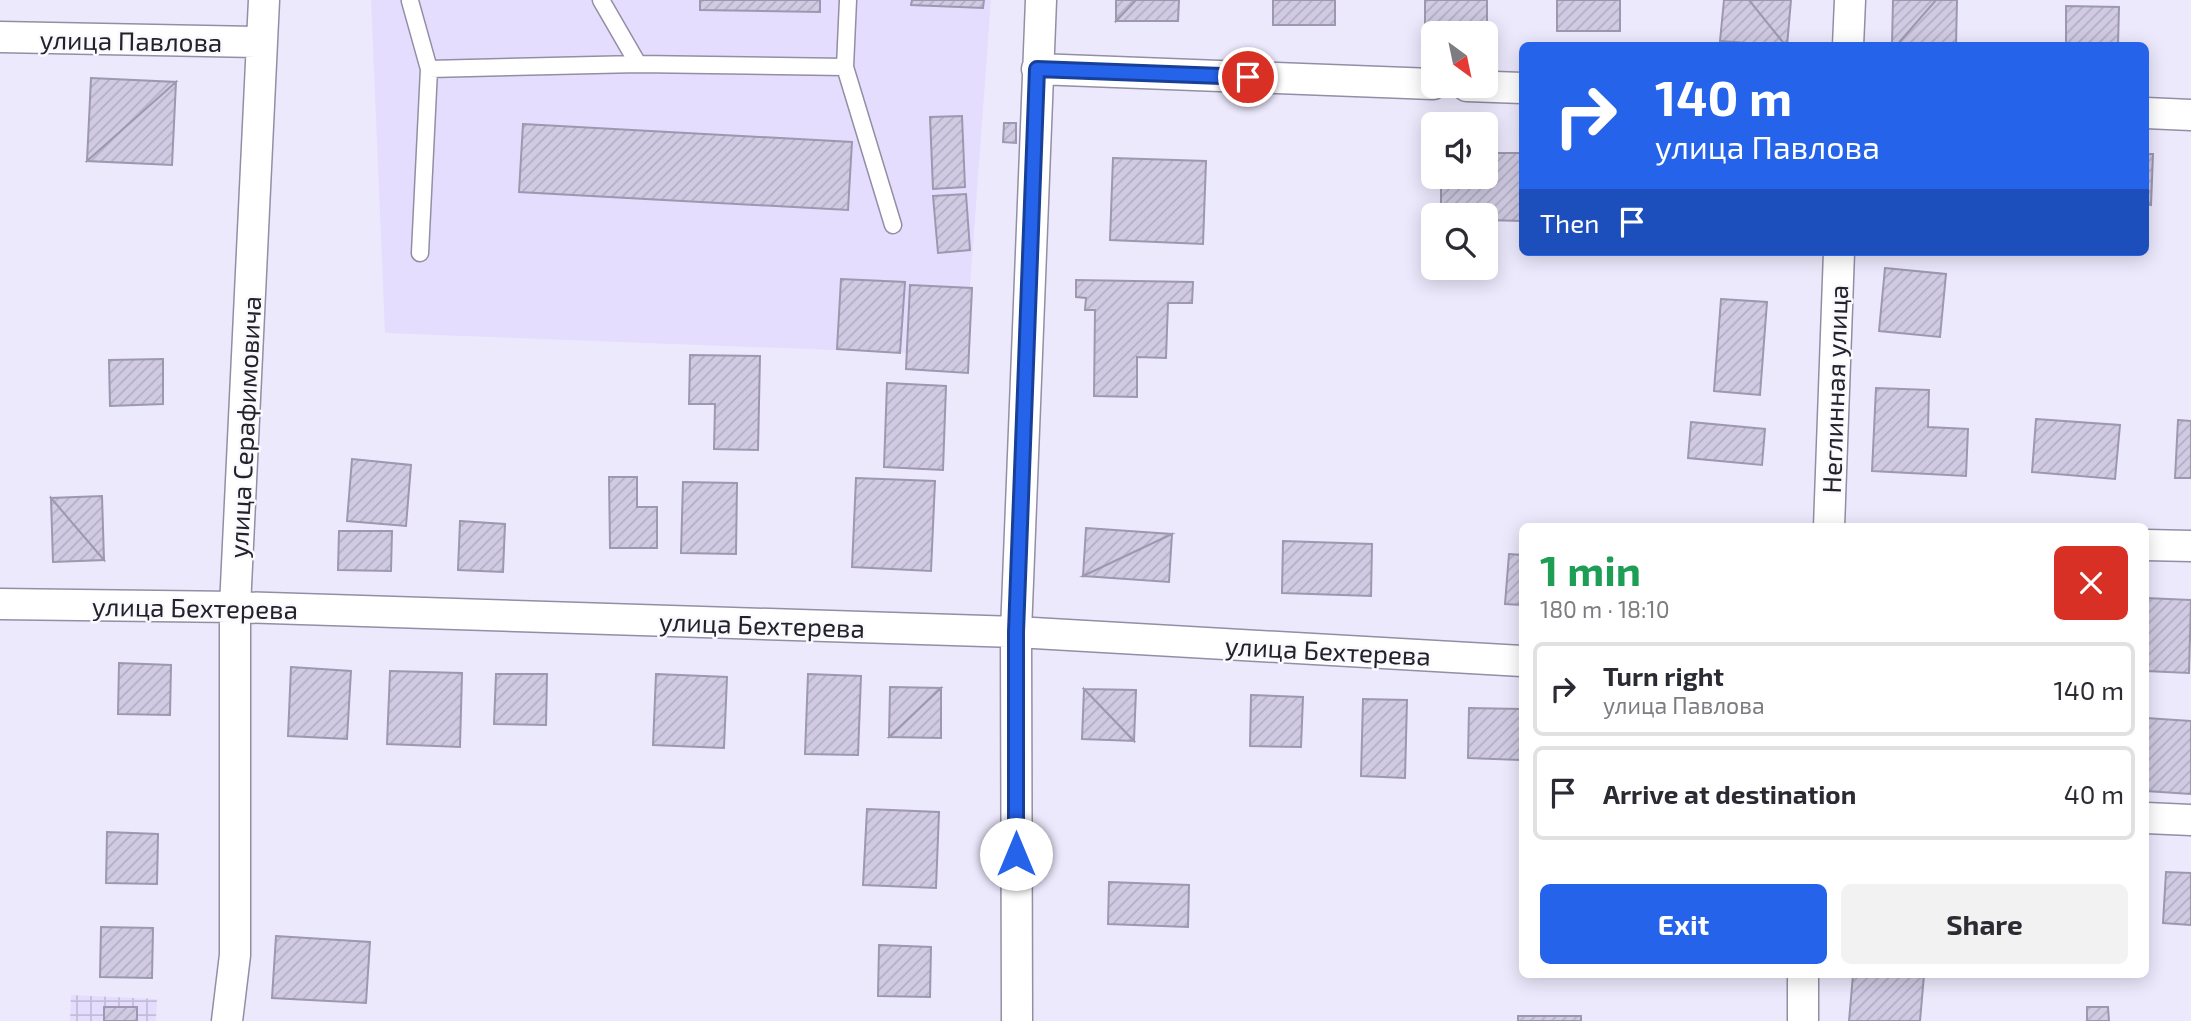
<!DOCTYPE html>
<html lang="en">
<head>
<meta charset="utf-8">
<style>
  :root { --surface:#fff; --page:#f2f2f3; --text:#2b2b33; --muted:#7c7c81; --line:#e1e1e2; --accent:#2563eb }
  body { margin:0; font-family:"Exo 2",sans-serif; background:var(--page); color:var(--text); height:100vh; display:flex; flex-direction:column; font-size:26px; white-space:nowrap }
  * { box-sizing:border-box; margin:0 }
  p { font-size:23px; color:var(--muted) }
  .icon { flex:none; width:38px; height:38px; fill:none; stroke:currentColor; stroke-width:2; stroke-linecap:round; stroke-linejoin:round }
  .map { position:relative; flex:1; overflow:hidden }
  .drawer { position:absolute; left:1519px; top:523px; width:630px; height:455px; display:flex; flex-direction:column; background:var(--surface); border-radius:10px; box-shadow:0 4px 18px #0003 }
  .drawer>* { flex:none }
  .banner { position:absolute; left:1519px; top:42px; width:630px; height:214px; border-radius:10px; box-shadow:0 4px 18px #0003; background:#2563eb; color:#fff; overflow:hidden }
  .needle { width:46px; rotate:147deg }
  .tools { position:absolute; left:1421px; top:21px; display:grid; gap:14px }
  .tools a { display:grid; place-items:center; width:77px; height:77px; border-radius:10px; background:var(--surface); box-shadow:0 4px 18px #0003; font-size:35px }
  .pin { position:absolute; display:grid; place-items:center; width:60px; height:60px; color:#fff; margin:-30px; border:4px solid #fff; border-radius:50%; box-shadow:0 2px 7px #0007 }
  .me { position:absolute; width:77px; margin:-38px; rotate:0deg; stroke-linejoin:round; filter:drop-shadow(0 0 5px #0008) }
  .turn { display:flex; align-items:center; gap:24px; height:147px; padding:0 21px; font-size:32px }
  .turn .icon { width:91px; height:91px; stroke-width:2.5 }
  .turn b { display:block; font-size:49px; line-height:60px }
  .then { display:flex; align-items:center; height:66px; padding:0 21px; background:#0003; gap:14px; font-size:26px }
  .round { display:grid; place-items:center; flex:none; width:74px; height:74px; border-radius:10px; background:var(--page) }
  .summary { display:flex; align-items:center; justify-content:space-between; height:119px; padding:0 21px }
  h1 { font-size:42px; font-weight:700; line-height:52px; color:#1e9e55 }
  .cta { display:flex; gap:14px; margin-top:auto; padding:14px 21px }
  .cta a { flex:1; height:80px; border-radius:10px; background:var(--accent); color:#fff; font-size:28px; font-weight:700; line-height:80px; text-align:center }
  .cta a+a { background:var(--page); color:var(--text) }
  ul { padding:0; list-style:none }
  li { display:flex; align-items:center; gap:21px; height:94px; margin:0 14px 10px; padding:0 7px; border:4px solid var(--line); border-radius:10px }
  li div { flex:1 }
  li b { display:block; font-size:26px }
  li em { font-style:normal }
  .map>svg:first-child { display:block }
  .built { fill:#e4ddfd }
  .industrial { fill:url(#industrial-grid) }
  .building { fill:url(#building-hatch); stroke:#9d98af; stroke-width:2 }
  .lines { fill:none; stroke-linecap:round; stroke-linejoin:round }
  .lane-casing { stroke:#938ea4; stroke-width:19 }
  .street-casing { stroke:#938ea4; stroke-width:33 }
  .lane { stroke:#fff; stroke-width:16 }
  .street { stroke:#fff; stroke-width:30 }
  .route-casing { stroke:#184099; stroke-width:18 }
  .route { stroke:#2563eb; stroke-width:12 }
  .labels { text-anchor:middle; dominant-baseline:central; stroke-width:5; stroke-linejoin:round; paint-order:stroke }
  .street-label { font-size:26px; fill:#23222a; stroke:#faf9fe }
</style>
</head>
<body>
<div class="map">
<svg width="2191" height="1021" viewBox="0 0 2191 1021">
  <defs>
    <pattern id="industrial-grid" width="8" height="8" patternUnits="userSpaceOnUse" patternTransform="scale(1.75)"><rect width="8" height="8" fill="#e4ddfd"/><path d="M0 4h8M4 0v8" fill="none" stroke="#c3bdd9"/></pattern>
    <pattern id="building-hatch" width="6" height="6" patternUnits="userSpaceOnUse" patternTransform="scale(1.75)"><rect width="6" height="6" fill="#d0cbe3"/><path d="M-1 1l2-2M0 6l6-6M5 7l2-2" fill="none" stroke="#b2aec3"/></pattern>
  </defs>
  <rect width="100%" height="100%" fill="#ede9fd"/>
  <!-- built -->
  <path class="built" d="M 371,0 L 991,0 L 965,355 L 385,333 Z"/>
  <!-- industrial -->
  <path class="industrial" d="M 71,995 L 157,999 L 156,1021 L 70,1021 Z"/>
  <!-- building -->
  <path class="building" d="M 700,0 L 820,0 L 820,12 L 700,10 Z
    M 912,0 L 984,0 L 983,8 L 911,5 Z
    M 1116,0 L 1136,0 L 1116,21 Z
    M 1136,0 L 1179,0 L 1178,21 L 1116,21 Z
    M 1273,0 L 1335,0 L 1335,25 L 1273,25 Z
    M 1425,0 L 1487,0 L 1487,31 L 1425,31 Z
    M 1557,0 L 1620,0 L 1620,31 L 1557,31 Z
    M 1724,0 L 1749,0 L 1786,46 L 1720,41 Z
    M 1749,0 L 1791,0 L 1787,46 L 1786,46 Z
    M 1893,0 L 1936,0 L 1896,46 L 1892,46 Z
    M 1936,0 L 1957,0 L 1956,46 L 1896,46 Z
    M 2066,6 L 2119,7 L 2118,46 L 2066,46 Z
    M 91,78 L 176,82 L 87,161 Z
    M 176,82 L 172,165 L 87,161 Z
    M 962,116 L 965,187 L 933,189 L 930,117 Z
    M 1004,123 L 1016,123 L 1016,143 L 1003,142 Z
    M 523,124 L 852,142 L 848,210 L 519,192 Z
    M 1486,153 L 1522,153 L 1522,221 L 1486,220 L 1486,215 L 1441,215 L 1441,177 L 1486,177 Z
    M 2146,154 L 2153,154 L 2151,205 L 2146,204 Z
    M 1113,158 L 1206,161 L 1203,244 L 1110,240 Z
    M 966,194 L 970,250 L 938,253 L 933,196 Z
    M 1885,268 L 1946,274 L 1940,337 L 1879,331 Z
    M 841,279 L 905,282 L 900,353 L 837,349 Z
    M 1076,280 L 1193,282 L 1192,303 L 1168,303 L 1166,358 L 1137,357 L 1137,397 L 1094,396 L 1095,310 L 1085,310 L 1086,298 L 1076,297 Z
    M 910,285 L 972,288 L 968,373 L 906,369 Z
    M 1721,299 L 1767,302 L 1760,395 L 1714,391 Z
    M 690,355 L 760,356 L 758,450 L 714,449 L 715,404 L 689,404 Z
    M 163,359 L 163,404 L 110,406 L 109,360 Z
    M 887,383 L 946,386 L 943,470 L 884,467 Z
    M 1876,388 L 1929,390 L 1928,427 L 1968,429 L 1966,476 L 1872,471 Z
    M 2036,419 L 2120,425 L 2115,479 L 2032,472 Z
    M 2178,420 L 2191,421 L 2191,478 L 2175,478 Z
    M 1691,422 L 1765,429 L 1762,465 L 1688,458 Z
    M 352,459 L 411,465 L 406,526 L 347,521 Z
    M 609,477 L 637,477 L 637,507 L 657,507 L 657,548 L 610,548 Z
    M 856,478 L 935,481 L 931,571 L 852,567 Z
    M 683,482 L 737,483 L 736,554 L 681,553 Z
    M 102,496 L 104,560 L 51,498 Z
    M 51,498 L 104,560 L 53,562 Z
    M 460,521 L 505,524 L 503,572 L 458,570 Z
    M 1086,528 L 1172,534 L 1083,576 Z
    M 339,531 L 392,531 L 391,571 L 338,570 Z
    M 1172,534 L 1169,582 L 1083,576 Z
    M 1283,541 L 1372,544 L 1371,596 L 1282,593 Z
    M 1509,554 L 1522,555 L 1522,605 L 1505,604 Z
    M 2146,598 L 2191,600 L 2189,673 L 2146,671 Z
    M 119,663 L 171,665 L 170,715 L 118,714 Z
    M 291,667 L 351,671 L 347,739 L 288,736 Z
    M 390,671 L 462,673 L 460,747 L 387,744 Z
    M 496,674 L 547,674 L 546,725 L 494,724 Z
    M 656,674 L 727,677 L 724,748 L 653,745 Z
    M 808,674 L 861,676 L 858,755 L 805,754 Z
    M 890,687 L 941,688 L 889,737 Z
    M 941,688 L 941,738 L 889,737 Z
    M 1084,689 L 1134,741 L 1082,739 Z
    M 1084,689 L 1136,690 L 1134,741 Z
    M 1251,695 L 1303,697 L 1301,747 L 1250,746 Z
    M 1363,699 L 1407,700 L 1405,778 L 1361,776 Z
    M 1469,708 L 1521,709 L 1520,760 L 1468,758 Z
    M 2146,718 L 2191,721 L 2191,794 L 2146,791 Z
    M 867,809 L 939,812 L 936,888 L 863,885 Z
    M 107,832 L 158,834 L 157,884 L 106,883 Z
    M 2166,872 L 2191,873 L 2191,925 L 2163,923 Z
    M 1109,882 L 1189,885 L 1188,927 L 1108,924 Z
    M 101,927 L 153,928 L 152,978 L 100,977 Z
    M 276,936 L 370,942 L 366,1003 L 272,998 Z
    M 879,945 L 931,947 L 930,997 L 878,996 Z
    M 1853,975 L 1924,975 L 1920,1021 L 1849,1021 Z
    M 104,1007 L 137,1007 L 137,1021 L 104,1021 Z
    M 2087,1007 L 2108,1007 L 2109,1021 L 2087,1021 Z
    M 1518,1016 L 1581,1016 L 1581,1021 L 1518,1021 Z"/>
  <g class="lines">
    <!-- lane casing -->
    <g class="lane-casing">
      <path id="lane" d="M 601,0 L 638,64 L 845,67
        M 848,0 L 845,67 L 893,225
        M 410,1 L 429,69 L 638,64
        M 420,253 L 429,69"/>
    </g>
    <!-- street casing -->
    <g class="street-casing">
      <path id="street" d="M 0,37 L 262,42
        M 1848,46 L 1850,0
        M 1037,69 L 1433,84
        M 1467,86 L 1522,88
        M 2146,113 L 2191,115
        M 1829,527 L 1839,252
        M 2146,545 L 2191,546
        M 0,604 L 235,607 L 1016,632 L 1522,661
        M 2146,818 L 2191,820
        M 227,1021 L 235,955 L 235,607 L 264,0
        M 1017,1021 L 1016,632 L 1041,0
        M 1803,1021 L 1803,975"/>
    </g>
    <!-- lane -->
    <use href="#lane" class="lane"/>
    <!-- street -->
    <use href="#street" class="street"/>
  </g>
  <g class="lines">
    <!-- route casing -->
    <g class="route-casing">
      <path id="route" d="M 1016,854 L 1016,632 L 1037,69 L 1248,77"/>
    </g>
    <!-- route -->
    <use href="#route" class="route"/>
  </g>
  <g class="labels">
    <!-- street labels -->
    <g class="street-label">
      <text transform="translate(131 40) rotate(1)">улица Павлова</text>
      <text transform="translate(1834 389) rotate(-88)">Неглинная улица</text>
      <text transform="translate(244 427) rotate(-87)">улица Серафимовича</text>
      <text transform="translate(195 607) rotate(1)">улица Бехтерева</text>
      <text transform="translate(762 624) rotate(2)">улица Бехтерева</text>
      <text transform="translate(1328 650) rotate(3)">улица Бехтерева</text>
    </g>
  </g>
</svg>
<div class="tools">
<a><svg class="needle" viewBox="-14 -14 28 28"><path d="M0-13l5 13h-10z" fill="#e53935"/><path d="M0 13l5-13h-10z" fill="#7c7c81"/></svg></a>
<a><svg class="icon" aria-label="sound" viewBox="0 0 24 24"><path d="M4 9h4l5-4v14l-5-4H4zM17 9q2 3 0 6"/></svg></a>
<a><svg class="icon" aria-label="search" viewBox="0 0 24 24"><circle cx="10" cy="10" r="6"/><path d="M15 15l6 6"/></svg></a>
</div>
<div class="pin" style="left:1248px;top:77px;background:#d93025"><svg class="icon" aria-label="arrive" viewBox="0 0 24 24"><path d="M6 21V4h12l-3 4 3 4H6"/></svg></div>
<svg class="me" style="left:1016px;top:854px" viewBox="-20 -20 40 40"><circle r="19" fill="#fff"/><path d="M0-13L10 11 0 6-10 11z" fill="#2563eb"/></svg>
<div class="banner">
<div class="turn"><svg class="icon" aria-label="right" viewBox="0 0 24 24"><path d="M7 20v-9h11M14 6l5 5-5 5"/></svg><div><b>140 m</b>улица Павлова</div></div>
<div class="then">Then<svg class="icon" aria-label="arrive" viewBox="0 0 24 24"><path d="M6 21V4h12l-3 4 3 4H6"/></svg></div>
</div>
<section class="drawer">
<div class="summary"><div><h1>1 min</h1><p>180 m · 18:10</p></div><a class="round" style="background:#d93025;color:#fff"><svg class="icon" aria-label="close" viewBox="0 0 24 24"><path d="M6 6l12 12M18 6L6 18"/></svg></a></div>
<ul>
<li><svg class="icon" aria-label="right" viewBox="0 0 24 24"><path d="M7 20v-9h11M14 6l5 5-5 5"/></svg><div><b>Turn right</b><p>улица Павлова</p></div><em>140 m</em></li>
<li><svg class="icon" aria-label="arrive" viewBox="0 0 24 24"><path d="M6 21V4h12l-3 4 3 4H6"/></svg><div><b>Arrive at destination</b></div><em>40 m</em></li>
</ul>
<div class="cta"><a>Exit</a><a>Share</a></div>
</section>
</div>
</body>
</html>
